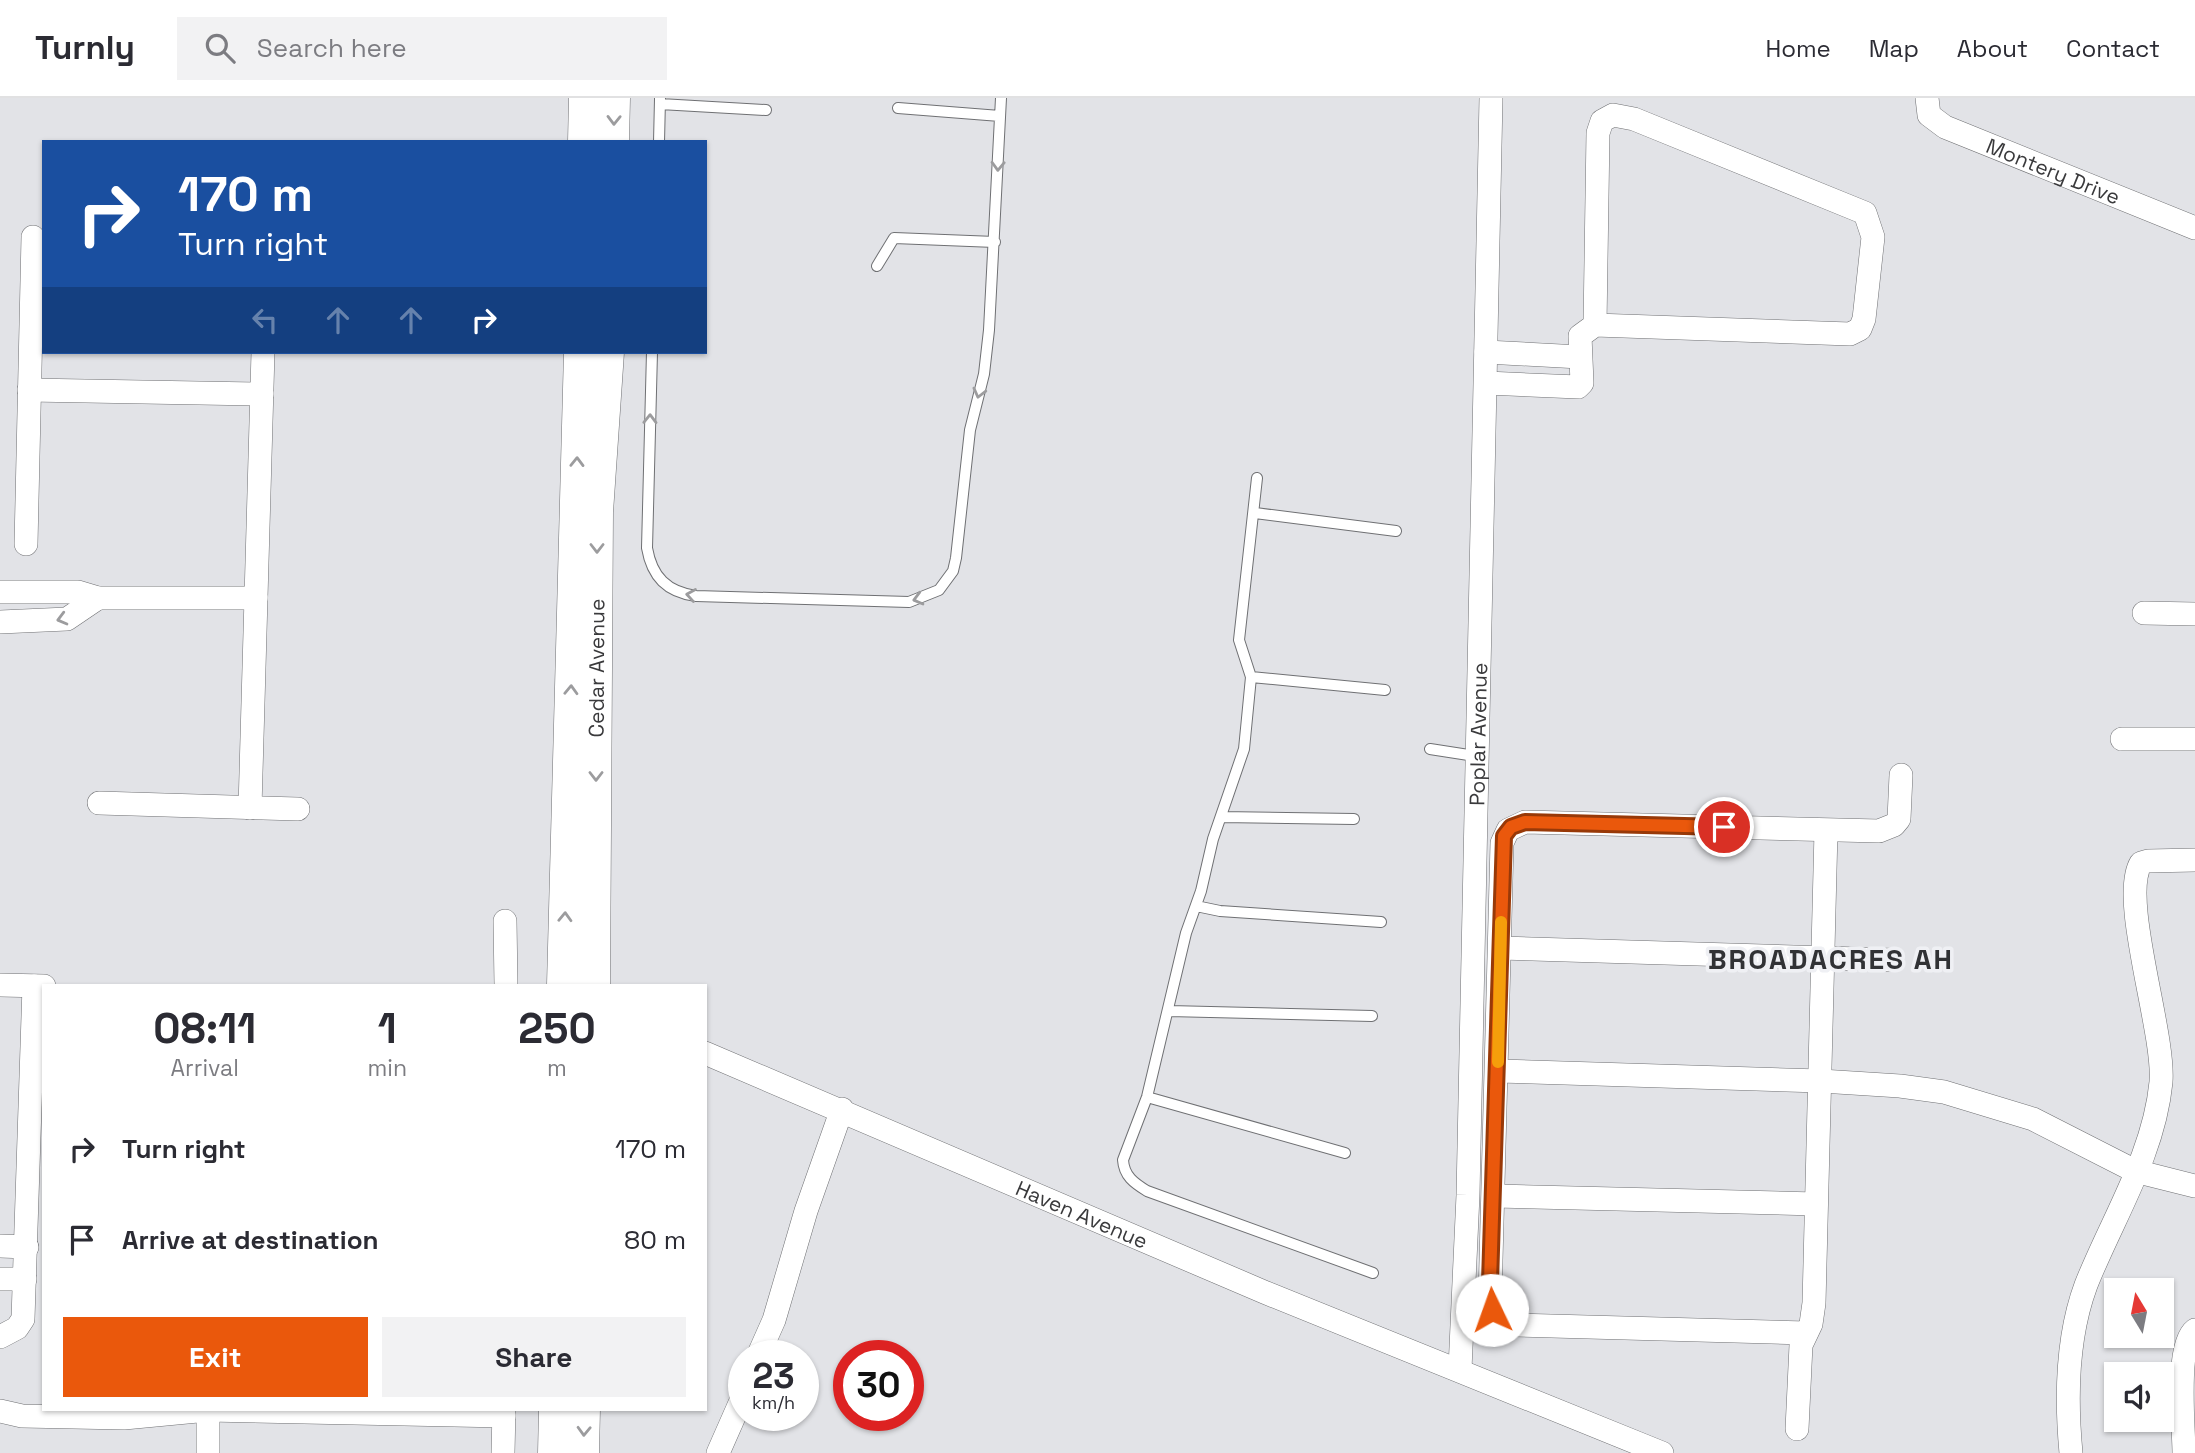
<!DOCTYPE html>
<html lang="en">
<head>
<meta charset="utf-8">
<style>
  :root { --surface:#fff; --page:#f2f2f3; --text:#2b2b33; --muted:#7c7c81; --line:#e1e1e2; --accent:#ea580c }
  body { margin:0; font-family:"Space Grotesk",sans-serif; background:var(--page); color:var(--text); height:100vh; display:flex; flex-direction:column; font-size:26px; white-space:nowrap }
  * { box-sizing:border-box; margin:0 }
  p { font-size:23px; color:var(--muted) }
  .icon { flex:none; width:38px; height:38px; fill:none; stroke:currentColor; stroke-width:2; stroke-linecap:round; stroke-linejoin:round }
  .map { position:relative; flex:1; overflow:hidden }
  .drawer { position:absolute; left:42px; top:886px; width:665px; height:427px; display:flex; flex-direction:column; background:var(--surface); border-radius:0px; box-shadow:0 2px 5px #0004 }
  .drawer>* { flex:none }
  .banner { position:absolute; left:42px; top:42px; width:665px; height:214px; border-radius:0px; box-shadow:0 2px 5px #0004; background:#1a4fa0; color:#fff; overflow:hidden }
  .needle { width:46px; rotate:350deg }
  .fabs { position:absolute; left:2104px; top:1180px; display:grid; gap:14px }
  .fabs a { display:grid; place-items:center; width:70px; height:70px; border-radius:0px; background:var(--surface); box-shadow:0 2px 5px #0004; font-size:35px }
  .speed { position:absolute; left:728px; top:1242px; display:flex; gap:14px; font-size:35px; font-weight:700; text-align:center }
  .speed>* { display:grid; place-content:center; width:91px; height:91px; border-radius:50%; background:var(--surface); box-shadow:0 2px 5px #0004; line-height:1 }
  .speed small { font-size:18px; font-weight:400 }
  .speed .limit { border:10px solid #d22; background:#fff; color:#111 }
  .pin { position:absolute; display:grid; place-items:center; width:60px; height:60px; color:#fff; margin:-30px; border:4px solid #fff; border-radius:50%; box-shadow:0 2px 7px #0007 }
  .me { position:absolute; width:77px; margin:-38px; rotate:357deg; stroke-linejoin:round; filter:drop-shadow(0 0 5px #0008) }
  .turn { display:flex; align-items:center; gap:24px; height:147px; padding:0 21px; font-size:32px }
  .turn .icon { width:91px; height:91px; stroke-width:2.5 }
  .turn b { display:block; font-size:49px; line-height:60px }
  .lanes { display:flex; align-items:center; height:66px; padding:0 21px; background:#0003; justify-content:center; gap:35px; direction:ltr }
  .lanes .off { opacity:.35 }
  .eta { display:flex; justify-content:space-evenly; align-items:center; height:119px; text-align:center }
  .eta b { font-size:42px; font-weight:700; line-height:49px }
  .cta { display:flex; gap:14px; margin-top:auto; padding:14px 21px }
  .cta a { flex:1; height:80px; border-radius:0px; background:var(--accent); color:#fff; font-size:28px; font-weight:700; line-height:80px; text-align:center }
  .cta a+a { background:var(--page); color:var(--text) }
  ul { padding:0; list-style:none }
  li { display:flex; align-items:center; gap:21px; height:91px; padding:0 21px }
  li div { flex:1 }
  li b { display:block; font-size:26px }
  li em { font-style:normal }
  header { display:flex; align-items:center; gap:42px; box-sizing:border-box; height:98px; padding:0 35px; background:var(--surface); border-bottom:2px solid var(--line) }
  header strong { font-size:33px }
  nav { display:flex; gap:38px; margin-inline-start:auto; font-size:24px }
  .search { width:490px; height:63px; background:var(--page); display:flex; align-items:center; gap:18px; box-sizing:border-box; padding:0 24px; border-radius:0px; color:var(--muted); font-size:26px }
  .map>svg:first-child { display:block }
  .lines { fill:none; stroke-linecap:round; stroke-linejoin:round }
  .lane-casing { stroke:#6f7073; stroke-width:12 }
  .street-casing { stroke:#6f7073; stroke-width:24 }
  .secondary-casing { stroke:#6f7073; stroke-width:33 }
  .lane { stroke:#fff; stroke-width:10 }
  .street { stroke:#fff; stroke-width:23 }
  .secondary { stroke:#fff; stroke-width:32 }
  .oneway { stroke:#9c9c9e }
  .route-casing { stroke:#983908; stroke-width:18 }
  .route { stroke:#ea580c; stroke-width:12 }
  .slow { stroke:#f59e0b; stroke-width:12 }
  .labels { text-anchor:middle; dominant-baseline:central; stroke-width:7; stroke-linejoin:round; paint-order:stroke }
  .street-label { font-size:21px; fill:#3a3a3c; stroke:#eff0f4 }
  .district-label { font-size:28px; font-weight:bold; letter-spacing:2px; fill:#313235; stroke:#eff0f4 }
</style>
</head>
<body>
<header>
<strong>Turnly</strong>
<div class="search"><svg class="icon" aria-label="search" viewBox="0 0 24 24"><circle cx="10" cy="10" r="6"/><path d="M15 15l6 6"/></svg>Search here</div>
<nav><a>Home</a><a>Map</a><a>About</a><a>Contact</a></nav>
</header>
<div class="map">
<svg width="2195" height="1355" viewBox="0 0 2195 1355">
  <rect width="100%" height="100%" fill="#e2e3e7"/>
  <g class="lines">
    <!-- lane casing -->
    <g class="lane-casing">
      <path id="lane" d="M 660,6 L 766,12
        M 898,10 L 1000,18
        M 659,44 L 660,1
        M 877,168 L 894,140 L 995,144
        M 652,254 L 647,450 C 652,479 667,494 696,498 L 909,504 L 939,492 L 953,473 L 956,460 L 970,332 L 984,276 L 989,232 L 1001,0
        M 1257,380 L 1239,542 L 1251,579 L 1244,651 L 1213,741 L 1201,793 L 1186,835 L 1147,999 L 1123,1062 C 1124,1078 1134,1085 1147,1093 L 1373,1175
        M 1255,415 L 1396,433
        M 1251,579 L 1385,592
        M 1430,651 L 1475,658
        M 1221,719 L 1354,721
        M 1196,808 L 1220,813 L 1381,824
        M 1169,913 L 1372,918
        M 1147,999 L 1345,1055"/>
    </g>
    <!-- street casing -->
    <g class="street-casing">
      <g id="street">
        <path id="s1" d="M 1927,0 L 1929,17 L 1945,29 L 2195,130"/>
        <path d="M 1486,254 L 1580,259"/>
        <path d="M 1486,285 L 1578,289 L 1582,285 L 1580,238 L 1595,227 L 1850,236 L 1860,231 L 1864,221 L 1873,139 L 1865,115 L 1634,21 L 1613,17 L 1602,23 L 1598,35 L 1595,227"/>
        <path d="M 29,292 L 262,296"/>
        <path d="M 26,446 L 33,139"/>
        <path d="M 0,494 L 78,494 L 98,500 L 256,500"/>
        <path d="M 2144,515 L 2195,516"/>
        <path d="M 0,524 L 67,521 L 98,500"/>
        <path d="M 2122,641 L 2195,641"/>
        <path d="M 99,705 L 298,711"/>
        <path d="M 250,710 L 263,254"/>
        <path d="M 505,823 L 506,887"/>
        <path d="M 1500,850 L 1892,862"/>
        <path d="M 0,887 L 44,888"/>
        <path id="s2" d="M 705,955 L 1264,1194 L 1662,1355"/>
        <path d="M 1498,973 L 1821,983 L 1900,988 L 1944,994 L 2033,1021 L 2135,1073 L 2195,1088"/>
        <path d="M 1495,1098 L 1816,1106"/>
        <path d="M 0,1148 L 27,1149"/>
        <path d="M 0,1181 L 25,1181"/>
        <path d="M 1806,1235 L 1515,1227 L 1496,1217 L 1490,1200 L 1502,745 L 1508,732 L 1525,724 L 1879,733 L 1894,727 L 1899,721 L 1901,677"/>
        <path d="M 0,1239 L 17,1230 L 23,1221 L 34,888"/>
        <path d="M 758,1258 L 774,1222 L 806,1113 L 842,1011"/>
        <path id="s3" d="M 1460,1271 L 1468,1097 L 1491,0"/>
        <path d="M 208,1311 L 208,1355"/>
        <path d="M 0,1313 L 22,1318 L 124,1320 L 208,1312 L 504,1318"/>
        <path d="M 1797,1331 L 1801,1247 L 1811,1226 L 1814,1205 L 1826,733"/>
        <path d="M 503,1355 L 504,1311"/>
        <path d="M 718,1355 L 744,1296"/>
        <path d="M 2071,1355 C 2066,1302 2067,1238 2086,1187 C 2112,1121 2154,1057 2161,984 C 2165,934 2119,800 2141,765 L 2148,763 L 2195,762"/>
        <path d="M 2184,1355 C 2184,1329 2175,1247 2195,1232"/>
      </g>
    </g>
    <!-- secondary casing -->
    <g class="secondary-casing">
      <g id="secondary">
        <path d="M 584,44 L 585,0"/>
        <path d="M 613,44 L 614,0"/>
        <path d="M 563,887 L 580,254"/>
        <path id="s4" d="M 594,887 L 597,414 L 608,254"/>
        <path d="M 554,1355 L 555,1311"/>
        <path d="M 583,1355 L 584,1311"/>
      </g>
    </g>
    <!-- lane -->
    <use href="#lane" class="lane"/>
    <!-- street -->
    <use href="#street" class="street"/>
    <!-- secondary -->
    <use href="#secondary" class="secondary"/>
  </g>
  <!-- one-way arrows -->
  <defs><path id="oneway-chevron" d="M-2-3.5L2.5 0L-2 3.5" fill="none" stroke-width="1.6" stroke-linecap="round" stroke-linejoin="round" transform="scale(1.75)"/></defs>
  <g class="oneway">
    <use href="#oneway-chevron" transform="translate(614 22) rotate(91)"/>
    <use href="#oneway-chevron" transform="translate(998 68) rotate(92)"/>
    <use href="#oneway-chevron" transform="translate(979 295) rotate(104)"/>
    <use href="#oneway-chevron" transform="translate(650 321) rotate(-89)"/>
    <use href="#oneway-chevron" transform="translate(577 364) rotate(-89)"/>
    <use href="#oneway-chevron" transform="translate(597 450) rotate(90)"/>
    <use href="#oneway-chevron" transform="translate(691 497) rotate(-171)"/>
    <use href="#oneway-chevron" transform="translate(918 501) rotate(165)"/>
    <use href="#oneway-chevron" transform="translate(62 521) rotate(165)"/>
    <use href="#oneway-chevron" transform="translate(571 592) rotate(-88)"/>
    <use href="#oneway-chevron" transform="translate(596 678) rotate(90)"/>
    <use href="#oneway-chevron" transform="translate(565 819) rotate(-88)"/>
    <use href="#oneway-chevron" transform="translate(584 1333) rotate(92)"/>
  </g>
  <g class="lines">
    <!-- route casing -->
    <g class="route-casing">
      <path id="route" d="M 1492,1212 L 1490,1184 L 1504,738 L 1511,729 L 1525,724 L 1724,729"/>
    </g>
    <!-- route -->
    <use href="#route" class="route"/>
    <!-- slow -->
    <path class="slow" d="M 1498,964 L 1501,824"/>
  </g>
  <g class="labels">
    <!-- street labels -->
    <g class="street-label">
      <text stroke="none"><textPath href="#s1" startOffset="154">Montery Drive</textPath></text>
      <text stroke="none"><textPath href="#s4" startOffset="317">Cedar Avenue</textPath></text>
      <text stroke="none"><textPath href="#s3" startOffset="635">Poplar Avenue</textPath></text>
      <text stroke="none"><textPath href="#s2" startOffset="410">Haven Avenue</textPath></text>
    </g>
    <!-- district labels -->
    <g class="district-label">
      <text x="1831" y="861">BROADACRES AH</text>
    </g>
  </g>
</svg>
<div class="fabs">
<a><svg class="needle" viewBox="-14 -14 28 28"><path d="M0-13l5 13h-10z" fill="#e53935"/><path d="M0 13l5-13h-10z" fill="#7c7c81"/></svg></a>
<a><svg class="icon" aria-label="sound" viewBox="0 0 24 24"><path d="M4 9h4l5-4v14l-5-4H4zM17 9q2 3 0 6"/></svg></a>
</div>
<div class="speed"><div>23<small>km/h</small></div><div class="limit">30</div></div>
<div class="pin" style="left:1724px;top:729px;background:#d93025"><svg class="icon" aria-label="arrive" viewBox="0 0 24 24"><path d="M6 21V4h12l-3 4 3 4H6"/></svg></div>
<svg class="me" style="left:1492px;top:1212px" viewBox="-20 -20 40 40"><circle r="19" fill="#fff"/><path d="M0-13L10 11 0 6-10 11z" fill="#ea580c"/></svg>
<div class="banner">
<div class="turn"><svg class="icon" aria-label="right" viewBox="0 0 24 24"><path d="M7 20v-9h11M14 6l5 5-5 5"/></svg><div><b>170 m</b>Turn right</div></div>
<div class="lanes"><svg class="icon off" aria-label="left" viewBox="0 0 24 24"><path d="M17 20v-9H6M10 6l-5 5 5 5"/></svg><svg class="icon off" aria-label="ahead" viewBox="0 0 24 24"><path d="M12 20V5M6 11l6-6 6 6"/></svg><svg class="icon off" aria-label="ahead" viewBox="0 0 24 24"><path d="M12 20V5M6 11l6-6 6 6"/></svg><svg class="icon" aria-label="right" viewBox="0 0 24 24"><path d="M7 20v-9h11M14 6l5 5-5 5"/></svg></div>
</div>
<section class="drawer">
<div class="eta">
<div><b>08:11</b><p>Arrival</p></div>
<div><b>1</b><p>min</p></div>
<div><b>250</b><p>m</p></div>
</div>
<ul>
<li><svg class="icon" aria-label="right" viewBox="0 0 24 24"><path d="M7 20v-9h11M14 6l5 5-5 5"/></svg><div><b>Turn right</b></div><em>170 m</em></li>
<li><svg class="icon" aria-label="arrive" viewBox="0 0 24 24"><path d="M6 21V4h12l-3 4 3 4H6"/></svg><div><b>Arrive at destination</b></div><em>80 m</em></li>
</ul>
<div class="cta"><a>Exit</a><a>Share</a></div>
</section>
</div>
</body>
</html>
